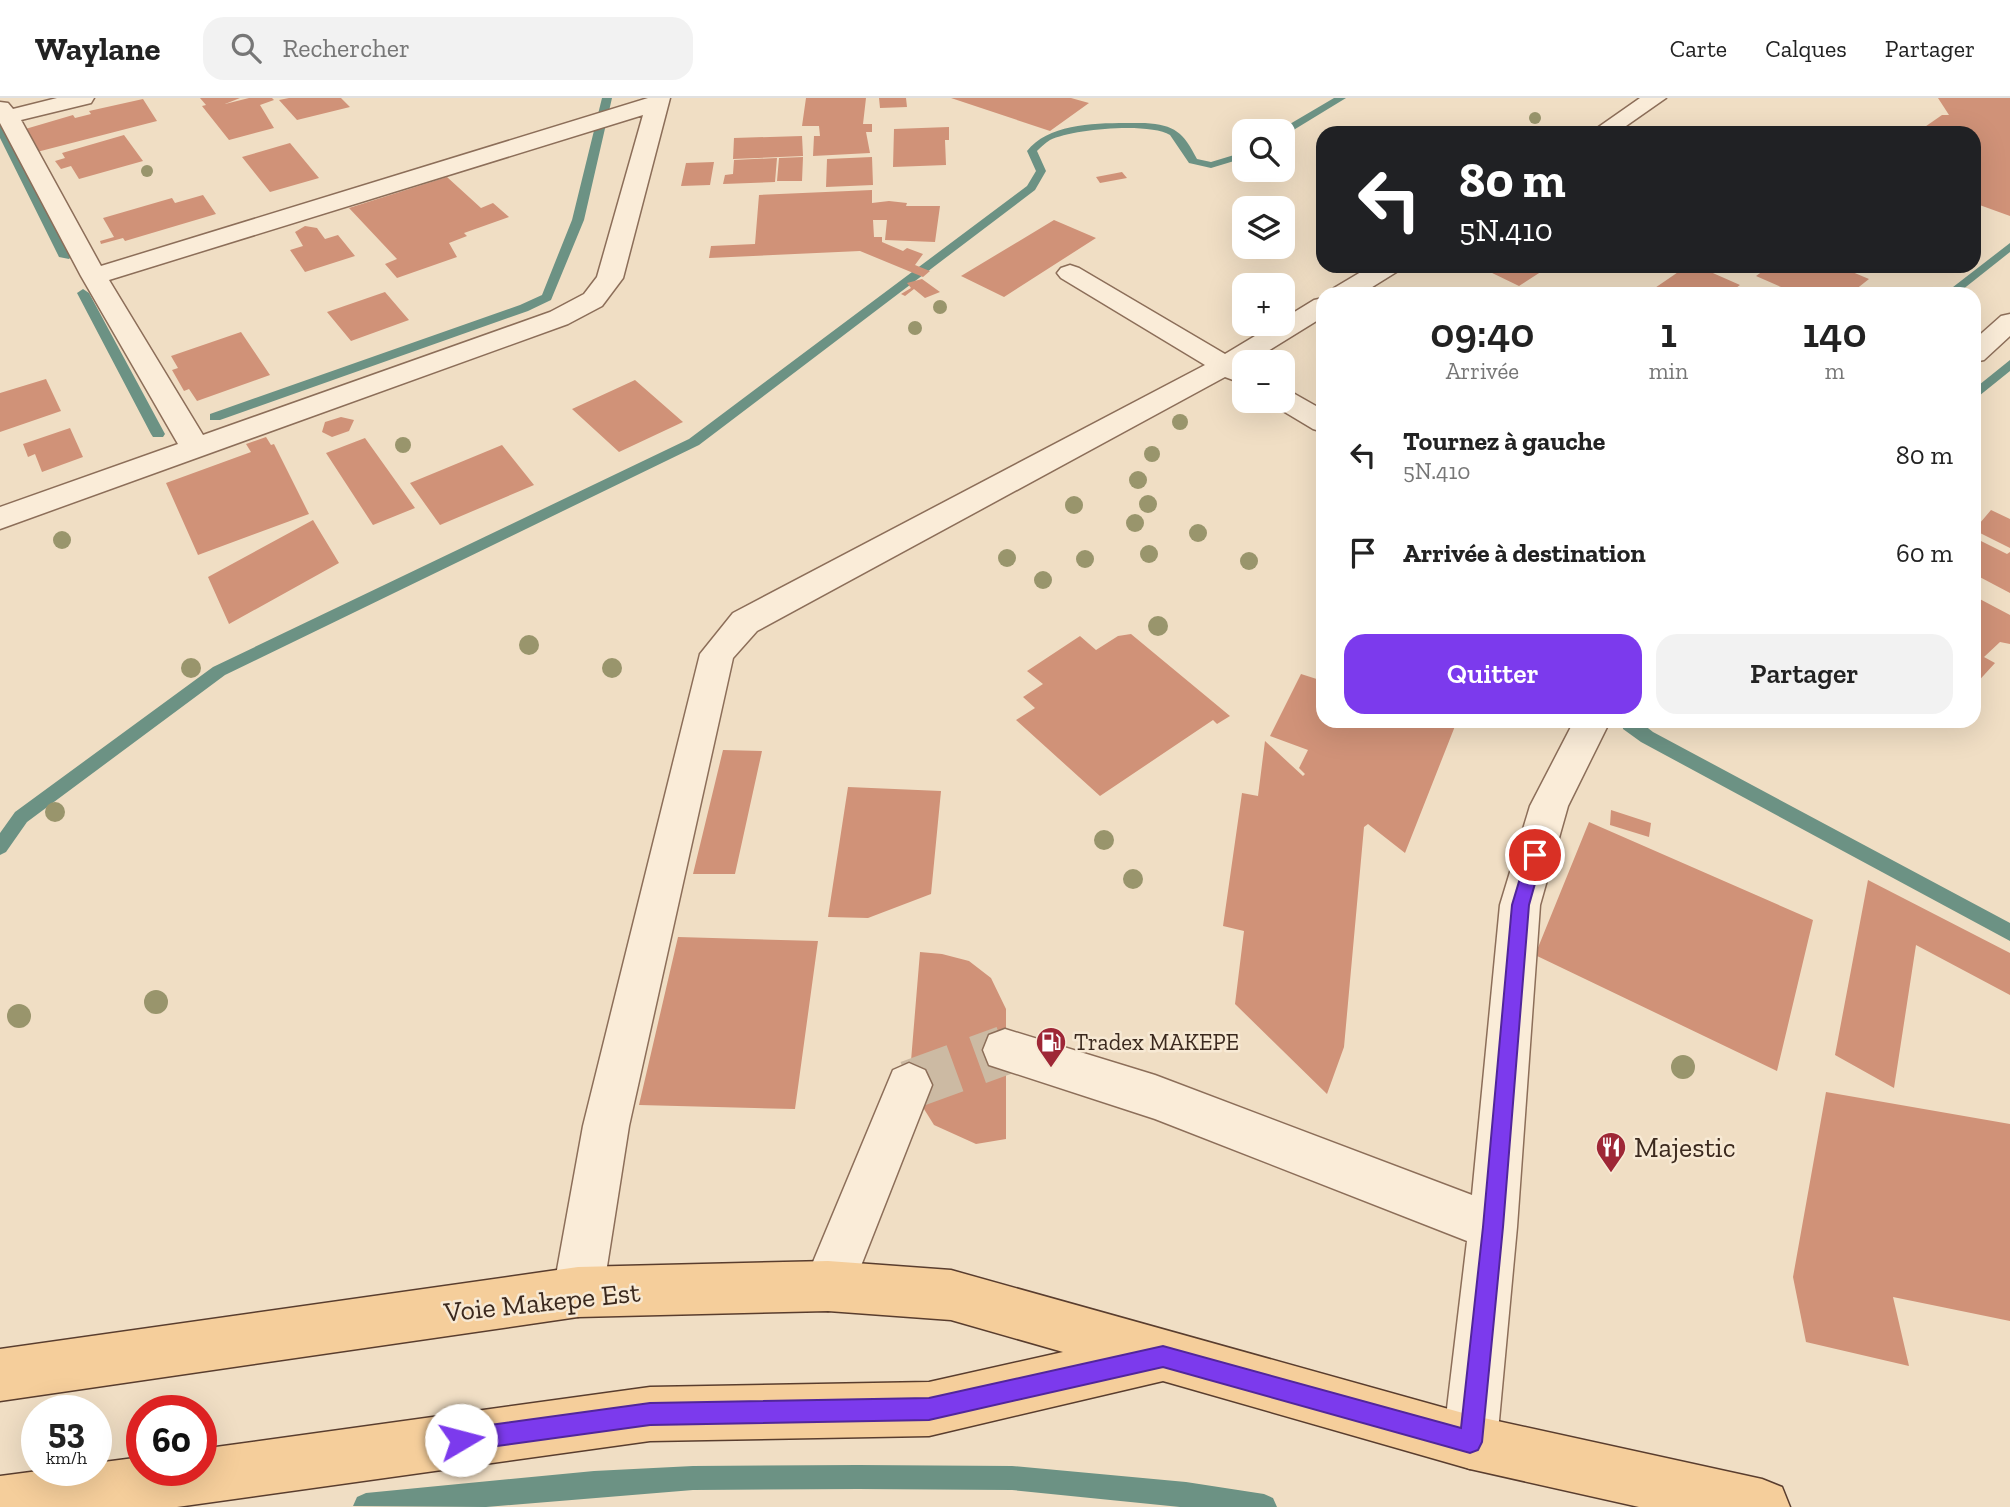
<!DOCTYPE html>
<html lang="fr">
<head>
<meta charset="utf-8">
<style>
  :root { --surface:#fff; --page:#f2f2f2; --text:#222; --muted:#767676; --line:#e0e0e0; --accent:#7c3aed }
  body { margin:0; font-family:"Zilla Slab",serif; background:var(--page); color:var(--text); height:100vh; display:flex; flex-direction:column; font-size:26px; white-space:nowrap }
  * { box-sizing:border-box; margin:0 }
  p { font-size:23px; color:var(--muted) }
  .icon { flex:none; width:38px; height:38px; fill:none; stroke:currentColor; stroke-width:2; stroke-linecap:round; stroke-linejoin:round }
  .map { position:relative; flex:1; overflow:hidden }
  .side { position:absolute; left:1316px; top:189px; width:665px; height:441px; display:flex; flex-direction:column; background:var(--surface); border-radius:21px; box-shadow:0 7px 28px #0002 }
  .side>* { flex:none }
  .hud { position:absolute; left:1316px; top:28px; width:665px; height:147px; border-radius:21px; box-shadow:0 7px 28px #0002; background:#202124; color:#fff; overflow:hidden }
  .tools { position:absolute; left:1232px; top:21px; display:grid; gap:14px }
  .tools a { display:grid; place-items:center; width:63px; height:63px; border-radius:14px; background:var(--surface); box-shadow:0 7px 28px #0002; font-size:35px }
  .speed { position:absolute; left:21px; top:1297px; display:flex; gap:14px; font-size:35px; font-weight:700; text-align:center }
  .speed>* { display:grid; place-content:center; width:91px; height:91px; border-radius:50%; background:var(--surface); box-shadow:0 7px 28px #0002; line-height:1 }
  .speed small { font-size:18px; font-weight:400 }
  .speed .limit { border:10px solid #d22; background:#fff; color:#111 }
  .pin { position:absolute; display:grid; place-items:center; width:60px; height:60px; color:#fff; margin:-30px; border:4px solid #fff; border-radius:50%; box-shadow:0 2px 7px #0007 }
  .me { position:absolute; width:77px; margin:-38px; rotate:82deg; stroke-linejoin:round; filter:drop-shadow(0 0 5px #0008) }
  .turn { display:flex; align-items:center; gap:24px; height:147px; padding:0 28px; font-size:32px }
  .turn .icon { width:91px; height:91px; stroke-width:2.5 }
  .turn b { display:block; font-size:49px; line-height:60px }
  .eta { display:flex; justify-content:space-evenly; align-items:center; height:119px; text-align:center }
  .eta b { font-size:42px; font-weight:600; line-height:49px }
  .primary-button { display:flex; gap:14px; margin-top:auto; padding:14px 28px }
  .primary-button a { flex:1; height:80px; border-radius:21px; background:var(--accent); color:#fff; font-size:28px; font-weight:600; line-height:80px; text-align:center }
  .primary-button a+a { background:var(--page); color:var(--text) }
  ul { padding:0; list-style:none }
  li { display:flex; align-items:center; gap:21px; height:98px; padding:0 28px }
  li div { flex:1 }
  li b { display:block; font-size:26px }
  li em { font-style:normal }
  header { display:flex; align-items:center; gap:42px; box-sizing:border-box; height:98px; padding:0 35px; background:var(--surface); border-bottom:2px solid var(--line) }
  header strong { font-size:33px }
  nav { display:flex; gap:38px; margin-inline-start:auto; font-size:24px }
  .search { width:490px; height:63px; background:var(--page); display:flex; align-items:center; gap:18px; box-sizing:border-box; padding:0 24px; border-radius:21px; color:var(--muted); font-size:26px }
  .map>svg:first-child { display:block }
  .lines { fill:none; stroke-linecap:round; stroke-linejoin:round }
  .stream { fill:#6c9284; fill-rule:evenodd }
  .building { fill:#d09278 }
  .minor-tunnel { stroke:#ccbaa3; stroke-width:49; stroke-dasharray:49 24; stroke-linecap:butt }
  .minor-casing { stroke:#8c6e59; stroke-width:3 }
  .major-casing { stroke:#593d2e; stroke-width:3 }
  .minor { fill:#faecd8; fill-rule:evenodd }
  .major { fill:#f5ce9b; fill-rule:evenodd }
  .tree { fill:#99956c }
  .route { fill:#7c3aed; stroke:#51269a; stroke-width:2 }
  .labels { text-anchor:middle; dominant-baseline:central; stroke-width:5; stroke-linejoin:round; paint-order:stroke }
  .poi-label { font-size:23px; fill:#3b291e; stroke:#f7e9d4; text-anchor:start }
  .near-poi-label { font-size:28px; fill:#3b291e; stroke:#f7e9d4; text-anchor:start }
  .near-street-label { font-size:28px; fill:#3b291e; stroke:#f7e9d4 }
</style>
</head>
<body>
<header>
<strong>Waylane</strong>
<div class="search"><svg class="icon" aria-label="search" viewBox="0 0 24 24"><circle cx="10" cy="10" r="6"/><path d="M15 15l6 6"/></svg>Rechercher</div>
<nav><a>Carte</a><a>Calques</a><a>Partager</a></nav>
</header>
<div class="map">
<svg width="2010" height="1409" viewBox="0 0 2010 1409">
  <rect width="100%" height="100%" fill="#f0dec4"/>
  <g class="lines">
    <!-- stream -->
    <path class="stream" d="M 602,0 L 612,0 L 584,122 L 551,202 L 528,213 L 220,322 L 210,322 L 210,316 L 520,207 L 542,197 L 572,122 Z
      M 1334,0 L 1346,0 L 1287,36 L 1278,33 Z
      M 1145,25 C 1175,27 1183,34 1197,61 L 1211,64 L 1244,54 L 1244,60 L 1211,70 L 1189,65 L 1170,37 C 1149,24 1072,31 1050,42 C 1045,45 1041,49 1037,53 L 1046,73 L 1035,92 L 699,347 L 225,577 L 27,724 L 6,754 L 0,757 L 0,735 L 15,714 L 213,569 L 689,341 L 1027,88 L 1036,73 L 1027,53 C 1051,22 1109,25 1145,25 Z
      M 0,27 L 5,30 L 71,159 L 69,161 L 59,159 L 0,40 Z
      M 2010,145 L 2010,154 L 1957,196 L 1944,196 Z
      M 83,191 L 89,195 L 165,336 L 163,339 L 153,339 L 151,336 L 77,195 Z
      M 2010,262 L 2010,273 L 1974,302 L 1974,291 Z
      M 1622,623 L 1639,623 L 1653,634 L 2010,825 L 2010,843 L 1641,644 L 1623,631 Z
      M 858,1367 L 1012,1368 L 1186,1384 L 1264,1396 L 1273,1400 L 1277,1409 L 1180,1409 L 1012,1392 L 858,1391 L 693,1392 L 486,1409 L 353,1408 L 357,1399 L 366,1395 L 594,1373 L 693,1368 Z"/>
  </g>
  <!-- building -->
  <path class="building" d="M 200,0 L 240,0 L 225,6 L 249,0 L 272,0 L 274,2 L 260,7 L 274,30 L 229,42 L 202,8 L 206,7 Z
    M 289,0 L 341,0 L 350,9 L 297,22 L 279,2 Z
    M 806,0 L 866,0 L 863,26 L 872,26 L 872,34 L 866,34 L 870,55 L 813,58 L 814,38 L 820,38 L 819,28 L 802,28 Z
    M 879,0 L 906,0 L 907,9 L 880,10 Z
    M 951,0 L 1071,0 L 1089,5 L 1050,33 Z
    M 1938,0 L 2010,0 L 2010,118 L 1974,105 L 1974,35 L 1919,33 L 1942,17 L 1949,17 Z
    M 143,1 L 157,23 L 33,55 L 22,32 L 73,17 L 75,20 L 91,16 L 89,13 Z
    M 949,29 L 949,42 L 945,42 L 946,67 L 893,69 L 894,31 Z
    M 124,37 L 143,63 L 79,81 L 71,68 L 61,71 L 55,63 L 65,60 L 62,55 Z
    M 802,38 L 803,58 L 733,61 L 734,40 Z
    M 290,45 L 319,80 L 270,94 L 242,59 Z
    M 803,59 L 802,83 L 777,83 L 779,60 Z
    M 872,59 L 873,87 L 826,89 L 827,61 Z
    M 777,60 L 775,84 L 723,86 L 725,77 L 733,76 L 734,62 Z
    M 714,64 L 710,87 L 681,88 L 686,65 Z
    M 1122,74 L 1127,80 L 1100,85 L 1096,79 Z
    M 447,79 L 481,110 L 493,105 L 509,119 L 464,135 L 467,138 L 449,145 L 457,159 L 397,180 L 385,166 L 397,161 L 349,110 Z
    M 872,92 L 872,105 L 889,103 L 907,105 L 906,108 L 940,108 L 935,144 L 885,142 L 887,122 L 873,122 L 874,139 L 882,139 L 882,144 L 903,153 L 907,150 L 923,156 L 915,167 L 930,173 L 923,179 L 860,153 L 709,160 L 711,148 L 755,146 L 759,97 Z
    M 203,97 L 216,116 L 125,143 L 123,140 L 101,146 L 100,143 L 114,139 L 103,120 L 172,100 L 175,105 Z
    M 1054,122 L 1096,140 L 1004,199 L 961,178 Z
    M 305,128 L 317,130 L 325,141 L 338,137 L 355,158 L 305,174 L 290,152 L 303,148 L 295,134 Z
    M 1496,168 L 1550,168 L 1519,188 L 1488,173 Z
    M 1687,168 L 1697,168 L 1740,187 L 1728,196 L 1649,194 Z
    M 1770,168 L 1838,168 L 1869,181 L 1850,196 L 1797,196 L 1756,178 Z
    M 922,181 L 940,194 L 925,200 L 914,191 L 905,198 L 901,196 L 911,190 L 907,185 Z
    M 385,194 L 409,222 L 351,243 L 327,214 Z
    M 241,234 L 270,277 L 197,303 L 189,291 L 184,293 L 172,272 L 178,270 L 171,258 Z
    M 46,281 L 61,313 L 0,334 L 0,295 Z
    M 635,282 L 683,324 L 619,354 L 572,311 Z
    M 341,319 L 354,322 L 349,333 L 332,339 L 322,334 L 325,324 Z
    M 70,330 L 83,359 L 42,374 L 35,356 L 28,359 L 23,346 Z
    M 266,339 L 271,347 L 274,346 L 309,416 L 198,457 L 166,385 L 251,354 L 246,346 Z
    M 365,340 L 415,410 L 373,427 L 326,355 Z
    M 502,347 L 534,387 L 440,427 L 410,385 Z
    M 1991,412 L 2010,421 L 2010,450 L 1974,432 Z
    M 313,422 L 339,465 L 229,526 L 208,479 Z
    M 1981,443 L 2007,456 L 2010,454 L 2010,495 L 1974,476 L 1974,449 Z
    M 1974,498 L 2010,517 L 2010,546 L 2000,544 L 1984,559 L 1995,565 L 1974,588 Z
    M 1131,536 L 1230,618 L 1217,626 L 1213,622 L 1100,698 L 1016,622 L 1035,610 L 1023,599 L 1043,586 L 1027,573 L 1080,538 L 1096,552 L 1118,538 Z
    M 1301,576 L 1323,583 L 1323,623 L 1457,623 L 1405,755 L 1368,726 L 1364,729 L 1344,949 L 1327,996 L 1235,906 L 1244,833 L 1223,828 L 1242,695 L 1258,698 L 1265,643 L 1303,678 L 1305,676 L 1299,670 L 1308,652 L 1270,638 Z
    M 723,652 L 762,653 L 735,776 L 693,776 Z
    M 848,689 L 941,693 L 931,796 L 868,820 L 828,819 Z
    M 1611,712 L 1651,725 L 1649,739 L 1610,727 Z
    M 1589,724 L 1813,822 L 1777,973 L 1535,857 Z
    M 1868,782 L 2010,855 L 2010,897 L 1916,847 L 1894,990 L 1835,957 Z
    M 678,839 L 818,843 L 795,1011 L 639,1007 Z
    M 920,854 L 942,856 L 969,863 L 991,880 L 1006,911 L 1006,1041 L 976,1046 L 934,1027 L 909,987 Z
    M 1826,994 L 2010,1026 L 2010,1223 L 1893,1199 L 1909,1268 L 1806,1244 L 1793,1179 Z"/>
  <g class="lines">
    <!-- minor-tunnel -->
    <path class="minor-tunnel" d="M 909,987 L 1005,952"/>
    <!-- minor casing -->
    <g class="minor-casing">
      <path id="minor" d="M 57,0 L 94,0 L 91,5 L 21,22 L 101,168 L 648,0 L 670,0 L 623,180 L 602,208 L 568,226 L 0,431 L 0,409 L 178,346 L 81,178 L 0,25 L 0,4 L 8,5 L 13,11 ZM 643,17 L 597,179 L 584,196 L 550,214 L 203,337 L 109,182 Z
        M 1640,0 L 1666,0 L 1616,35 L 1590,35 Z
        M 1070,167 L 1079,170 L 1225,256 L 1275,226 L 1283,226 L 1283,221 L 1314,202 L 1323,200 L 1323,219 L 1250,264 L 1244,264 L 1244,286 L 1225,279 L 757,533 L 733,560 L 629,1028 L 603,1194 L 596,1212 L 578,1219 L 560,1212 L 553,1194 L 583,1028 L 700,556 L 733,515 L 1205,267 L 1061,180 L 1057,175 L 1061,170 Z
        M 1371,168 L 1402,168 L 1398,173 L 1361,196 L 1330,196 L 1334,190 Z
        M 2010,216 L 2010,238 L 1984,262 L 1974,264 L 1974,242 L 2001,218 Z
        M 1283,292 L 1293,295 L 1323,312 L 1323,334 L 1313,331 L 1273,307 L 1270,303 L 1283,303 Z
        M 1574,623 L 1610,623 L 1568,708 L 1540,807 L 1517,1129 L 1497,1344 L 1489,1363 L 1470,1371 L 1451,1363 L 1443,1344 L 1467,1143 L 1155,1021 L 989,967 L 983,952 L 989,937 L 1005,931 L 1155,977 L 1472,1097 L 1500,807 L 1530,708 Z
        M 909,965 L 925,972 L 932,987 L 846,1206 L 828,1213 L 810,1206 L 803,1188 L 893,972 Z"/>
    </g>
    <!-- major casing -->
    <g class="major-casing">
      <path id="major" d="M 828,1163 L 951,1172 L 1470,1317 L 1762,1381 L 1782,1389 L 1790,1409 L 1639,1409 L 1470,1371 L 1163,1283 L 929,1338 L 650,1343 L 177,1409 L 0,1409 L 0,1378 L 46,1372 L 96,1372 L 96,1365 L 142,1359 L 142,1372 L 201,1372 L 201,1351 L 650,1289 L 929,1284 L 1063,1254 L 951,1222 L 828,1213 L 578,1219 L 0,1303 L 0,1251 L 578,1169 Z"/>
    </g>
    <!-- minor -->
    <use href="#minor" class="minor"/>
    <!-- major -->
    <use href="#major" class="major"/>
  </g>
  <!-- trees -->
  <g class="tree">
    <circle cx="1535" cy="20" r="6"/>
    <circle cx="147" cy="73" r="6"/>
    <circle cx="940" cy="209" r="7"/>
    <circle cx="915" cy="230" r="7"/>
    <circle cx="1180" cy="324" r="8"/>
    <circle cx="403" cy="347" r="8"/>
    <circle cx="1152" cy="356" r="8"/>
    <circle cx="1138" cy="382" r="9"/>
    <circle cx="1148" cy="406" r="9"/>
    <circle cx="1074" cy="407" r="9"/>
    <circle cx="1135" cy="425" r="9"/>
    <circle cx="1198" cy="435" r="9"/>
    <circle cx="62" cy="442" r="9"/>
    <circle cx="1149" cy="456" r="9"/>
    <circle cx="1007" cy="460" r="9"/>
    <circle cx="1085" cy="461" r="9"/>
    <circle cx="1249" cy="463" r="9"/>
    <circle cx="1043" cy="482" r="9"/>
    <circle cx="1158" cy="528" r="10"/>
    <circle cx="529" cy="547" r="10"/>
    <circle cx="191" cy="570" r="10"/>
    <circle cx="612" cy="570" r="10"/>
    <circle cx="55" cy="714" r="10"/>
    <circle cx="1104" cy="742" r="10"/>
    <circle cx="1133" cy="781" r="10"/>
    <circle cx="156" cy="904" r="12"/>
    <circle cx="19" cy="918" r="12"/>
    <circle cx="1683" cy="969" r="12"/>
  </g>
  <!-- route -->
  <path class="route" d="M 1535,750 L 1541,752 L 1543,757 L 1529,807 L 1503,1129 L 1482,1344 L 1478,1352 L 1470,1355 L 1163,1269 L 929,1322 L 650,1327 L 461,1353 L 453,1350 L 449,1342 L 453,1334 L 461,1331 L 650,1305 L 929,1300 L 1163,1248 L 1461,1330 L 1483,1129 L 1512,807 L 1527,757 L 1529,752 Z"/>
  <!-- icons -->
  <defs>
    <g id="fuel-pin" transform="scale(1.575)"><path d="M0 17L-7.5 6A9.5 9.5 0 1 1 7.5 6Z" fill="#9e2736" stroke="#f7e9d4"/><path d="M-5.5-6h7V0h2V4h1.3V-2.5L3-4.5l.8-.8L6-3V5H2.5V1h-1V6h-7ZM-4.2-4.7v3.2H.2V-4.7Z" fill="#fff"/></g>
    <g id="restaurant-pin" transform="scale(1.575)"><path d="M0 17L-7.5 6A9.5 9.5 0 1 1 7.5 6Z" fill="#9e2736" stroke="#f7e9d4"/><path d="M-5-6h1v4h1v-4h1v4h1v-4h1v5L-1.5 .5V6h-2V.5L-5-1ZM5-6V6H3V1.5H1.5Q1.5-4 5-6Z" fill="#fff"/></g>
  </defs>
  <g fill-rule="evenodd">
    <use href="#fuel-pin" x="1051" y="944"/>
    <use href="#restaurant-pin" x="1611" y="1049"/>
  </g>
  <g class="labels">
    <!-- poi labels -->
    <g class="poi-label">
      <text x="1074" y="944">Tradex MAKEPE</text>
    </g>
    <!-- near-poi labels -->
    <g class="near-poi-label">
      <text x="1634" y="1049">Majestic</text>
    </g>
    <!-- near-street labels -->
    <g class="near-street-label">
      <text transform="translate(542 1204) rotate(-6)">Voie Makepe Est</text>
    </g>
  </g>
</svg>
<div class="tools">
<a><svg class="icon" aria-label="search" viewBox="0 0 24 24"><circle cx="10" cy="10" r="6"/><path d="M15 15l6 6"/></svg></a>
<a><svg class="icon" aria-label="layers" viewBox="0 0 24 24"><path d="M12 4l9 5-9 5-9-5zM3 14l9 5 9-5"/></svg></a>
<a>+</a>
<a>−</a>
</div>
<div class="speed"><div>53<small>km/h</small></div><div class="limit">60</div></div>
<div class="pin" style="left:1535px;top:757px;background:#d93025"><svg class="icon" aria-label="arrive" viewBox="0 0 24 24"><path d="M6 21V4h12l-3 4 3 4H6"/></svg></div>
<svg class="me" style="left:461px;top:1342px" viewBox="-20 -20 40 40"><circle r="19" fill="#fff"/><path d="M0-13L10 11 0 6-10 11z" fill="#7c3aed"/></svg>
<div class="hud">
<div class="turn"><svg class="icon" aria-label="left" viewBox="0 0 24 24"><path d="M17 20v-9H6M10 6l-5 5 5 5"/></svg><div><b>80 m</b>5N.410</div></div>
</div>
<section class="side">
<div class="eta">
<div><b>09:40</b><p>Arrivée</p></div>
<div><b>1</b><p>min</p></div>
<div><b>140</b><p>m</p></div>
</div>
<ul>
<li><svg class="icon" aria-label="left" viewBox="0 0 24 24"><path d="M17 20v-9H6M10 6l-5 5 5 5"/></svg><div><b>Tournez à gauche</b><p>5N.410</p></div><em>80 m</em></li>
<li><svg class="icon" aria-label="arrive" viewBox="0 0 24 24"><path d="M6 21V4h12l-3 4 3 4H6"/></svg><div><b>Arrivée à destination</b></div><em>60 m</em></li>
</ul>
<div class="primary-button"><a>Quitter</a><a>Partager</a></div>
</section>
</div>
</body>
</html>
